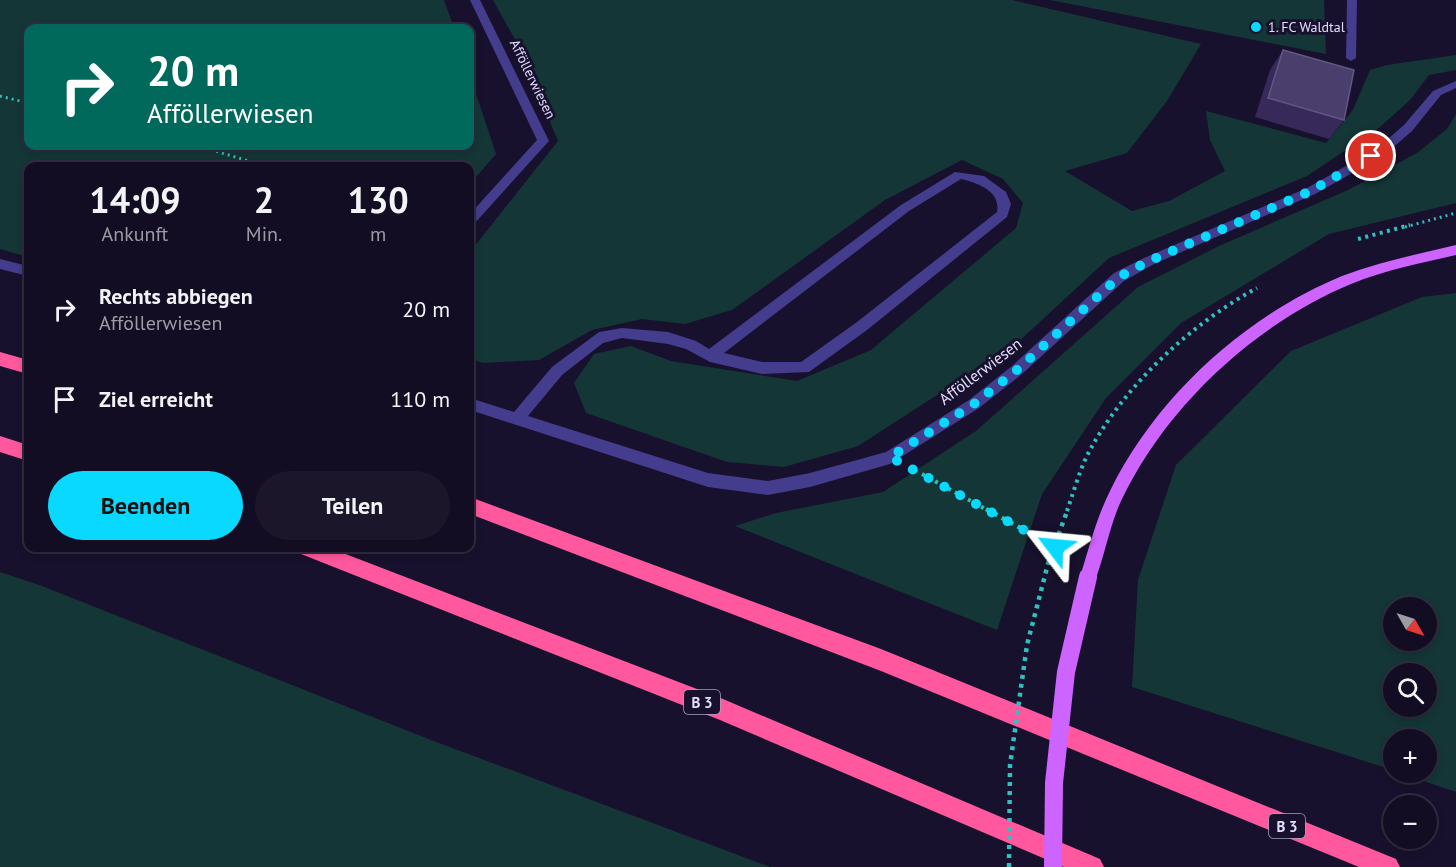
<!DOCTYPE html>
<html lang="de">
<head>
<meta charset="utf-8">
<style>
  :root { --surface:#120d22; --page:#1b162a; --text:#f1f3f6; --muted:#9c9ca5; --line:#312d40; --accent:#09d8ff }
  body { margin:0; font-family:"PT Sans",sans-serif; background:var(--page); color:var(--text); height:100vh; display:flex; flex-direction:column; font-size:22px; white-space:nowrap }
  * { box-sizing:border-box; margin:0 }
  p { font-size:20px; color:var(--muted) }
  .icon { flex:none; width:33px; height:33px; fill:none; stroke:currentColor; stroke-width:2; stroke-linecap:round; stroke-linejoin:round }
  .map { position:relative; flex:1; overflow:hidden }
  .panel { position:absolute; left:24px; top:162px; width:450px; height:390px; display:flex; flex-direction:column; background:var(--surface); border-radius:12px; box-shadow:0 3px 9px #0003,0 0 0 2px var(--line) }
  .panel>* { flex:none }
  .guide { position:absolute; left:24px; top:24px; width:450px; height:126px; border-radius:12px; box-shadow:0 3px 9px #0003,0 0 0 2px var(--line); background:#00695c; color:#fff; overflow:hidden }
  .needle { width:39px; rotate:129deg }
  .tools { position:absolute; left:1383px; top:597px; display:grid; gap:12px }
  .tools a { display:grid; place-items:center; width:54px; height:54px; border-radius:50%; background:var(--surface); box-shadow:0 3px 9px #0003,0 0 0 2px var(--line); font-size:30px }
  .pin { position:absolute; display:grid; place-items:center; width:51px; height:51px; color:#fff; margin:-26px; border:3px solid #fff; border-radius:50%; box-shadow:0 2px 6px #0007 }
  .me { position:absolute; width:66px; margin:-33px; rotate:299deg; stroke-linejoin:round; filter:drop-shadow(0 0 4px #0008) }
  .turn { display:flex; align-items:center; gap:21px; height:126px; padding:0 24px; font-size:27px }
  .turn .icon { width:78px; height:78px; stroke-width:2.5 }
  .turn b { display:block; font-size:42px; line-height:51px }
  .eta { display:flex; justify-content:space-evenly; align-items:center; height:102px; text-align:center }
  .eta b { font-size:36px; font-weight:600; line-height:42px }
  .action { display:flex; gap:12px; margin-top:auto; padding:12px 24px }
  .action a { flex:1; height:69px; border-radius:36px; background:var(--accent); color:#111; font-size:24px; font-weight:600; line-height:69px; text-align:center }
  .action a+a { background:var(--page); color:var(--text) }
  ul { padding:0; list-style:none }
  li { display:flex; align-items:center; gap:18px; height:90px; padding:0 24px }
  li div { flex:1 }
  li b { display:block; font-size:22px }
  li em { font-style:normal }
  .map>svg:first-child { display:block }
  .green { fill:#143637; fill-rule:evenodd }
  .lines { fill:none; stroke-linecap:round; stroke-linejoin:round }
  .path-far2 { stroke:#30c0c0; stroke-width:3; stroke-dasharray:2 4; stroke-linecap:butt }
  .path-far1 { stroke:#30c0c0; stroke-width:4; stroke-dasharray:3 4.5; stroke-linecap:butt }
  .path { stroke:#30c0c0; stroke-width:4.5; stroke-dasharray:4 5; stroke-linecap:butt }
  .minor { fill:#443c8c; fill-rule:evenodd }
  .major { fill:#ce64ff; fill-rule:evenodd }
  .highway { fill:#ff589e; fill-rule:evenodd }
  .path-bridge { stroke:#30c0c0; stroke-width:4.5; stroke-dasharray:4 5; stroke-linecap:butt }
  .major-bridge { stroke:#ce64ff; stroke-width:18 }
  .wall { fill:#372a5a }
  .building { fill:#493e6c; stroke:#625783; stroke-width:1.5 }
  .route { stroke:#09d8ff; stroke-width:10; stroke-dasharray:0 18 }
  .poi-dot { fill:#09d8ff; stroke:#18112d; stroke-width:2 }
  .labels { text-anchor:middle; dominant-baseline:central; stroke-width:6; stroke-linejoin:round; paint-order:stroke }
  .far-poi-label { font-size:14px; fill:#e3ddff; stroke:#18112d; text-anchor:start }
  .far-street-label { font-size:14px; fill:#e3ddff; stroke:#18112d }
  .shield { fill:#18112d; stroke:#a6a0c0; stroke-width:1.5 }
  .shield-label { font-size:15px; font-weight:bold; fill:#e3ddff }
  .street-label { font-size:16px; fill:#e3ddff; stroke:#18112d }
</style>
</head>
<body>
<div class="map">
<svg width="1456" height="867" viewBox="0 0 1456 867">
  <rect width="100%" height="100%" fill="#18112d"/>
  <!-- green -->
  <path class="green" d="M 0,0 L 444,0 L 454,28 L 28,28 L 28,146 L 470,146 L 470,76 L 496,154 L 470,184 L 470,166 L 28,166 L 28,257 L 0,249 Z
    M 493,0 L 1012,0 L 1201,44 L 1167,101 L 1127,153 L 1065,171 L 1132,211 L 1169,201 L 1225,171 L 1210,140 L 1206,111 L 1326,143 L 1353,110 L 1370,70 L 1387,65 L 1456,55 L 1456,70 L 1429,75 L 1410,100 L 1380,127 L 1307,176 L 1109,258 L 991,367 L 934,397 L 858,446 L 784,467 L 727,462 L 586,413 L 574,383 L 594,354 L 631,346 L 671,361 L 797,381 L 871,350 L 1016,228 L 1023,203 L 1003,179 L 962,160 L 885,200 L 732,310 L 685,324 L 642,319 L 592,330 L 539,360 L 483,363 L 470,359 L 470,252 L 558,141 L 517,43 Z
    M 1050,0 L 1324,0 L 1326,54 Z
    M 1456,114 L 1456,203 L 1329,234 L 1181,323 L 1106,398 L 1042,494 L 997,630 L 735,526 L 776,513 L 883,492 L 976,431 L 1138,287 L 1219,246 L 1348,190 L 1417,153 L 1447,129 Z
    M 1456,293 L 1456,792 L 1400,773 L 1426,772 L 1426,740 L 1394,740 L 1393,770 L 1132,687 L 1138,580 L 1176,465 L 1291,351 L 1422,297 ZM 1394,608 L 1426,608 L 1426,640 L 1394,640 ZM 1394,674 L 1426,674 L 1426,706 L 1394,706 Z
    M 0,572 L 42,586 L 431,740 L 770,867 L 0,867 Z"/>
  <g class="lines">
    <!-- path-far2 -->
    <path class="path-far2" d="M 0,96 L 28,103
      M 199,146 L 265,166
      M 1405,227 L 1456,213"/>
    <!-- path-far1 -->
    <path class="path-far1" d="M 1358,239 L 1410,225
      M 922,474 L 989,511
      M 1067,511 C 1074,491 1080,468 1090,450 C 1125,385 1192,323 1257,288"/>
    <!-- path -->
    <path class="path" d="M 986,509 L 1055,547
      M 1049,560 L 1068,509"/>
    <!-- minor -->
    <path class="minor" d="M 470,0 L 480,0 L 549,141 L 474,224 L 470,226 L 470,214 L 537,140 Z
      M 1347,0 L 1357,0 L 1356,58 L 1351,61 L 1346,58 Z
      M 1456,81 L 1456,88 L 1441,95 L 1412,131 L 1389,151 L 1347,176 L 1315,194 L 1154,264 L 1124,281 L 1022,374 L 979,408 L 890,464 L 810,487 L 768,495 L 708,487 L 470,410 L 470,398 L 514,412 L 552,367 L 599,332 L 622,328 L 668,332 L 696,341 L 709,349 L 901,205 L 955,172 L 984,176 L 1006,192 L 1011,204 L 1007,217 L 867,330 L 809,372 L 762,374 L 710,362 L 686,349 L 668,344 L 622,338 L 603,343 L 562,375 L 528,416 L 708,473 L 768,481 L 810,473 L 886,452 L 969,400 L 1012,366 L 1114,273 L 1144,258 L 1307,188 L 1339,170 L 1381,145 L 1404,125 L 1433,91 ZM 961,179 C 978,183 1001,191 997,212 L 857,322 L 801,362 L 762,362 L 724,353 L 909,211 Z
      M 0,259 L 28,266 L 28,276 L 0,269 Z"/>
    <!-- major -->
    <path class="major" d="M 1456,245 L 1456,255 C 1421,263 1385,270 1351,284 C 1255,324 1166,406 1121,501 C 1109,527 1105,556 1094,583 L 1088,585 L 1082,583 L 1080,577 C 1089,548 1096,519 1110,491 C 1156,397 1245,316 1342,276 C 1379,262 1418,254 1456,245 Z"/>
    <!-- highway -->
    <path class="highway" d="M 0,352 L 28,360 L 28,374 L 0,366 Z
      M 0,436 L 28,445 L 28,461 L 0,452 Z
      M 470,497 L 881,649 L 1396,859 L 1400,867 L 1359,867 L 881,671 L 470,514 Z
      M 298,548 L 330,548 L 723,699 L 1100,859 L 1104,867 L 1064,867 L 720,720 L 301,554 Z"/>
    <!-- path-bridge -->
    <path class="path-bridge" d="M 1009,867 L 1010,765 L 1027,645 L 1049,560"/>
    <!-- major-bridge -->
    <path class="major-bridge" d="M 1053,867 L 1054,783 L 1066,672 L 1088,577"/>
  </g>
  <!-- wall -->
  <path class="wall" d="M 1283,50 L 1344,120 L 1329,139 L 1255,117 L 1270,70 Z"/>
  <!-- building -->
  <path class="building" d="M 1283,50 L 1354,70 L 1344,120 L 1268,98 Z"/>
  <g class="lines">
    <!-- route -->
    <path class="route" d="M 1055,547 L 890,457 L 974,404 L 1017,370 L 1119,277 L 1149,261 L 1311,191 L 1371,156"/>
  </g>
  <!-- markers -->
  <circle class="poi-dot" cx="1256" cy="27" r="6"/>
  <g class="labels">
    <!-- far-poi labels -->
    <g class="far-poi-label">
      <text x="1268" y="27">1. FC Waldtal</text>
    </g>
    <!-- far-street labels -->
    <g class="far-street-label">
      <text transform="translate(533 79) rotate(64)">Afföllerwiesen</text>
    </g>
    <!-- shield labels -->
    <g class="shield">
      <rect x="684" y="690" width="36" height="24" rx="4.5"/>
      <rect x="1269" y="814" width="36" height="24" rx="4.5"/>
    </g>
    <g class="shield-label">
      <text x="702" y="702">B 3</text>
      <text x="1287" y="826">B 3</text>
    </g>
    <!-- street labels -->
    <g class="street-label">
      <text transform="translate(980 371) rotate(-37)">Afföllerwiesen</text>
    </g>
  </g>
</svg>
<div class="tools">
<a><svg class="needle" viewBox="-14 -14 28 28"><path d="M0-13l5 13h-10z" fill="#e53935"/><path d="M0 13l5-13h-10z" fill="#9c9ca5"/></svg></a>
<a><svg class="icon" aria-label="search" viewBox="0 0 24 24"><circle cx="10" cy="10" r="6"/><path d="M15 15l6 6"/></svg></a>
<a>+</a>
<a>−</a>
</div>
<div class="pin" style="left:1371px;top:156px;background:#d93025"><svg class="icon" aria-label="arrive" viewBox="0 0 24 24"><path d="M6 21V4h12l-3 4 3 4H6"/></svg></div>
<svg class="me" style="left:1055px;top:547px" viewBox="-20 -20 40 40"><path d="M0-17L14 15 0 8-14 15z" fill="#09d8ff" stroke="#fff" stroke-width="4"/></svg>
<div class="guide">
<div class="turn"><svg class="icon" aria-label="right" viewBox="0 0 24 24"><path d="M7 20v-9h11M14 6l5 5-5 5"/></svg><div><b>20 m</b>Afföllerwiesen</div></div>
</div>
<section class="panel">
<div class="eta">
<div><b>14:09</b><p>Ankunft</p></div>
<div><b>2</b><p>Min.</p></div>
<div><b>130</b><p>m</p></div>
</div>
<ul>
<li><svg class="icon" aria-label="right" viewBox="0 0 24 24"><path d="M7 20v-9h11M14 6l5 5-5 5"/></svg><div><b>Rechts abbiegen</b><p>Afföllerwiesen</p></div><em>20 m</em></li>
<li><svg class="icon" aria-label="arrive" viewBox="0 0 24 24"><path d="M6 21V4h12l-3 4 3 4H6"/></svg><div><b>Ziel erreicht</b></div><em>110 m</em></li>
</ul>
<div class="action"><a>Beenden</a><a>Teilen</a></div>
</section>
</div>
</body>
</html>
